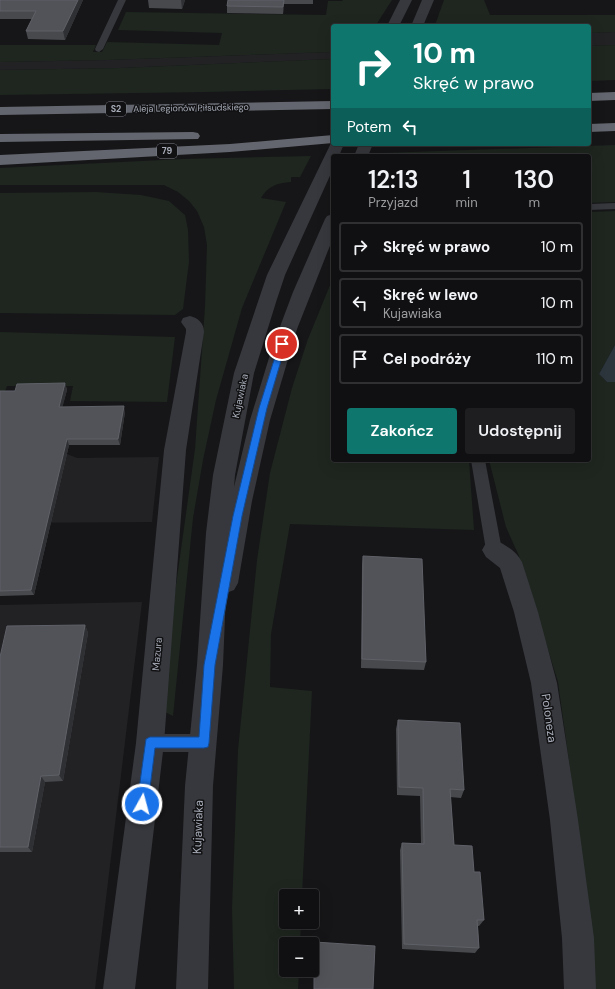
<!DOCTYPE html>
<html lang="pl">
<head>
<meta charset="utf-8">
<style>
  :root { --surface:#101012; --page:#1e1e20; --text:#f1f3f6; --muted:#9c9d9f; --line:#303032; --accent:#0f766e }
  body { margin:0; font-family:"DM Sans",sans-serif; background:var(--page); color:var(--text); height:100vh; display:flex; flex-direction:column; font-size:15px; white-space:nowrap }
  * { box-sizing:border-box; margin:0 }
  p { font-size:13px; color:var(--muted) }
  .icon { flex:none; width:22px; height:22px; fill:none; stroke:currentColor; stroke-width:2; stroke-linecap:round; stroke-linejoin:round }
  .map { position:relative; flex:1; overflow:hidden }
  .side { position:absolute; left:331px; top:154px; width:260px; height:308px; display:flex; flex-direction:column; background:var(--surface); border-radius:4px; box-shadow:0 4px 16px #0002,0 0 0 1px var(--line) }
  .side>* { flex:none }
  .hud { position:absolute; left:331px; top:24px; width:260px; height:122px; border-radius:4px; box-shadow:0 4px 16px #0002,0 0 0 1px var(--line); background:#0f766e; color:#fff; overflow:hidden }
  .controls { position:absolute; left:279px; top:889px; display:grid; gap:8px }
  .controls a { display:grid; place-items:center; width:40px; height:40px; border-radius:4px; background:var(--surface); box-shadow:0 4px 16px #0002,0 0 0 1px var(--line); font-size:20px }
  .pin { position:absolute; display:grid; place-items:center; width:34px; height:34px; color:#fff; margin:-17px; border:2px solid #fff; border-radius:50%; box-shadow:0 1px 4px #0007 }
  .me { position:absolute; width:44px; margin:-22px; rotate:7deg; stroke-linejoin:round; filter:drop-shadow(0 0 3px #0008) }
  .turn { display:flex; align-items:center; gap:14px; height:84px; padding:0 16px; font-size:18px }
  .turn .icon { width:52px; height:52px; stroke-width:2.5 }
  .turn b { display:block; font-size:28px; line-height:34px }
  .then { display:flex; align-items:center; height:38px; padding:0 16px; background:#0003; gap:8px; font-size:15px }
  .eta { display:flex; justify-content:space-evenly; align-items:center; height:68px; text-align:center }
  .eta b { font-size:24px; font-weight:600; line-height:28px }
  .button { display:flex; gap:8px; margin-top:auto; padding:8px 16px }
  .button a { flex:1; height:46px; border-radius:4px; background:var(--accent); color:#fff; font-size:16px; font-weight:600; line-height:46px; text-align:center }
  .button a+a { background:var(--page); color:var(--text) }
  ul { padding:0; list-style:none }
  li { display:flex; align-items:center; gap:12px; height:50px; margin:0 8px 6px; padding:0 8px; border:2px solid var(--line); border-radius:4px }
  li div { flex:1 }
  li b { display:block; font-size:15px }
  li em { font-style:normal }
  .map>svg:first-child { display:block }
  .built { fill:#222225 }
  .green { fill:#1e261f }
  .water { fill:#2c353c }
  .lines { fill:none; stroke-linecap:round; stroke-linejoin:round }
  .service { fill:#37383d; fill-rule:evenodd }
  .minor { fill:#37383d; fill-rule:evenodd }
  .motorway { fill:#63666e; fill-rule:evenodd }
  .wall { fill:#47494d }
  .shaded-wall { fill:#2f3033 }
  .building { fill:#525359; stroke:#5f6168 }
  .route { fill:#1a73e8; stroke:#114b97 }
  .labels { text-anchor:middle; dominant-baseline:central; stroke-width:3; stroke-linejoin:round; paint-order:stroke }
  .far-street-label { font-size:9px; fill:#a8adb8; stroke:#111113 }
  .shield { fill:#111113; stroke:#7b7e86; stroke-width:1 }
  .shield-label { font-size:9px; font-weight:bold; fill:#a8adb8 }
  .street-label { font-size:10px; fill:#a8adb8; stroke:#111113 }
  .near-street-label { font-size:12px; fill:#a8adb8; stroke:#111113 }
</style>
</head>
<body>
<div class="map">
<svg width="615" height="989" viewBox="0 0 615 989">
  <rect width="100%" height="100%" fill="#161618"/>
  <!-- built -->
  <path class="built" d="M 615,32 L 615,45 L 589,46 L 589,33 Z
    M 333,52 L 333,59 L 120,68 L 0,70 L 0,62 L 108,60 Z
    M 62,452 L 77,458 L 159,457 L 152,522 L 0,523 L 0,459 Z
    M 142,602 L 95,989 L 0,989 L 0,605 Z"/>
  <!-- green -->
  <path class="green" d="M 343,0 L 392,0 L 376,25 L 357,24 L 357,26 L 333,26 L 333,52 L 108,60 L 0,62 L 0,45 L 96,45 L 93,52 L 102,52 L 107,42 L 219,45 L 222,33 L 118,30 L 126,12 L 326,15 L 328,1 L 342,1 Z
    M 444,0 L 484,0 L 490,15 L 615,15 L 615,32 L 589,33 L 589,26 L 443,26 L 435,25 Z
    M 615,45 L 615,80 L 589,81 L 589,46 Z
    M 333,59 L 333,89 L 206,92 L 0,95 L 0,70 L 120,68 Z
    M 615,145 L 615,202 L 589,203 L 589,156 L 382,156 L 383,153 Z
    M 311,156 L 300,177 L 291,177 L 291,182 C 277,183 268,186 261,198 L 286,202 L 242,308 L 216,400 L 203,460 L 193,518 L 173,716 L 165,712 L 160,700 L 195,449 L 205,307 L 207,245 L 204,227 L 197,211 L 189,201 L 178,192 L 164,185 L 0,185 L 0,168 L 183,159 Z
    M 96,192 L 141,195 L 169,201 L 185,215 L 188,230 L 189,262 L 183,309 L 175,315 L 0,313 L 0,193 Z
    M 615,211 L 615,345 L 599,374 L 607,382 L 615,382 L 615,989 L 594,989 L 587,891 L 558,682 L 519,556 L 506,527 L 489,460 L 589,460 L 589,212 Z
    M 333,278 L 333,460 L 469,460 L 474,530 L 290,524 L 271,634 L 270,687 L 312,691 L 302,896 L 286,896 L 286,922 L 301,922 L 300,944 L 286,944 L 286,970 L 299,970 L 298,989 L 234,989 L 232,908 L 238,750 L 257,560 L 270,473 L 292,388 L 308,339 Z
    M 0,332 L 175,337 L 167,402 L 70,401 L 73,386 L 7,386 L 4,394 L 0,394 Z"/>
  <!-- water -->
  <path class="water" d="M 615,345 L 615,382 L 607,382 L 599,374 Z"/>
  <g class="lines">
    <!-- service -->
    <path class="service" d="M 118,0 L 126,0 L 103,49 L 99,52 L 96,51 L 95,49 Z
      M 615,203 L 615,209 L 589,210 L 589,204 Z
      M 471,460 L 485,460 L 502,550 L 500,555 L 494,557 L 488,555 L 486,550 Z
      M 150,734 L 204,734 L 211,737 L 213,743 L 211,749 L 204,752 L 150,752 L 143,749 L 141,743 L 143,737 Z"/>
    <!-- minor -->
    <path class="minor" d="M 400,0 L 412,0 L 399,26 L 387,26 Z
      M 422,0 L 434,0 L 423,26 L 411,26 Z
      M 332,141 L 333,141 L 333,144 L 344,144 L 339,156 L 333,156 L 333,169 L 285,275 L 277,299 L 254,373 L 235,475 L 234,487 L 250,420 L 272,348 L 293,292 L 325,219 L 327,216 L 333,214 L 333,238 L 297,329 L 270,420 L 252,501 L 238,583 L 234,590 L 226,593 L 223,665 L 213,786 L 208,989 L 176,989 L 185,786 L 197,665 L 206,533 L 213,475 L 234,373 L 267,275 Z
      M 359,144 L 373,144 L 368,156 L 354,156 Z
      M 190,316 C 198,318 204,323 204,332 L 186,450 L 164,743 L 135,989 L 103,989 L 136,743 L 164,450 L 186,332 L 186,329 L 181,322 L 183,318 Z
      M 494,540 C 505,544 516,551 522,562 L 538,612 L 557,683 L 578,820 L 594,938 L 596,989 L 564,989 L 562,938 L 550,820 L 531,683 L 514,612 L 500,568 L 486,557 L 482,550 L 486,543 Z"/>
    <!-- motorway -->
    <path class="motorway" d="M 615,92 L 615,100 L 589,101 L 589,93 Z
      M 333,101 L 333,109 L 0,115 L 0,107 Z
      M 615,123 L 615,131 L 589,132 L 589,124 Z
      M 193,132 L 198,133 L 200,136 L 198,139 L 0,142 L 0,134 Z
      M 333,135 L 333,143 L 230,152 L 0,165 L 0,155 L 230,144 Z"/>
  </g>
  <!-- wall -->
  <path class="wall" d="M 0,0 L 83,0 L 65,40 L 28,39 L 26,31 L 32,19 L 0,19 Z
    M 148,0 L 185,0 L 182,9 L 149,8 Z
    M 228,0 L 313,0 L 313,4 L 284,4 L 283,14 L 227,13 L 227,6 Z
    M 65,383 L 67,390 L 62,407 L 125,412 L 120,445 L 69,445 L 34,595 L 0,596 L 0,391 L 15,391 Z
    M 363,556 L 426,662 L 424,670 L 361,668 L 362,565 Z
    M 85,625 L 88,633 L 63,781 L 45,782 L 32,852 L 0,852 L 0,657 Z
    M 398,720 L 464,790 L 461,798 L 450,797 L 454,845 L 474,872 L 484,920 L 479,926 L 478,926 L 479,948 L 475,953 L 402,949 L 400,850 L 402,843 L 421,843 L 420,796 L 397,795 L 396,729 Z
    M 375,946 L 314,972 L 299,972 L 299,970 L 312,970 Z"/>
  <!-- shaded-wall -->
  <path class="shaded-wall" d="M 78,0 L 83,0 L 65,40 L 63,31 Z
    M 181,0 L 185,0 L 182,9 Z
    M 284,0 L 284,4 L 283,14 L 283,7 Z
    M 65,383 L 67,390 L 61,413 L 59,407 Z
    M 124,406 L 125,412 L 120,445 L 118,439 Z
    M 67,439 L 69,445 L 34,595 L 31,590 Z
    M 85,625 L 88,633 L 63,781 L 59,775 Z
    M 41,776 L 45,782 L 32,852 L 28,847 Z"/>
  <!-- building -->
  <path class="building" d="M 0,0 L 78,0 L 63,31 L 26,31 L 36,11 L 0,11 Z
    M 228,0 L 284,0 L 283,7 L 227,6 Z
    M 65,383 L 59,407 L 124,406 L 118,439 L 67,439 L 31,590 L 0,591 L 0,391 L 15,391 L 17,384 Z
    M 363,556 L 422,559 L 426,662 L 362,659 Z
    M 85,625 L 59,775 L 41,776 L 28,847 L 0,847 L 0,657 L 7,626 Z
    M 398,720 L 460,723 L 464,790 L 450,789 L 454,845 L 472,846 L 474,872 L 480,872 L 484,920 L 477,920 L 479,948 L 404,944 L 402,843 L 424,844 L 423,788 L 399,787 Z
    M 300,941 L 375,946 L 373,989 L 314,989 L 314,970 L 312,970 L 312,944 L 300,944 Z"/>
  <!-- route -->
  <path class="route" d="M 282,341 L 286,344 L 267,408 L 242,516 L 215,665 L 209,743 L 208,747 L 204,748 L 155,748 L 148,804 L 147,808 L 142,810 L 138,808 L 137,804 L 146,739 L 150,737 L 199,737 L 204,665 L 233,516 L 259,408 L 279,344 Z"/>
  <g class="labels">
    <!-- far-street labels -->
    <g class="far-street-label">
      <text transform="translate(191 108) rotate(-1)">Aleja Legionów Piłsudskiego</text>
    </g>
    <!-- shield labels -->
    <g class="shield">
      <rect x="106" y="102" width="20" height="14" rx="3"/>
      <rect x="157" y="144" width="20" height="14" rx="3"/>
    </g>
    <g class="shield-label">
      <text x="116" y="109">S2</text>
      <text x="167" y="151">79</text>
    </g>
    <!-- street labels -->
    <g class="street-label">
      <text transform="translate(240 396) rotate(-78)">Kujawiaka</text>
      <text transform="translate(157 654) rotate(-85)">Mazura</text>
    </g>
    <!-- near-street labels -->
    <g class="near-street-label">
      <text transform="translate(549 718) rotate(82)">Poloneza</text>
      <text transform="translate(198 827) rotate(-88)">Kujawiaka</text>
    </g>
  </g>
</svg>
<div class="controls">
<a>+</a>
<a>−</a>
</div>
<div class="pin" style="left:282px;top:344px;background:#d93025"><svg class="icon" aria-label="arrive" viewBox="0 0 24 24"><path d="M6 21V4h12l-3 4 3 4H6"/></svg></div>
<svg class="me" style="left:142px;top:804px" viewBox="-20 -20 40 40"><circle r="17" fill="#1a73e8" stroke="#fff" stroke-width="3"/><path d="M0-11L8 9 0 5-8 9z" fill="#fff"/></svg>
<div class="hud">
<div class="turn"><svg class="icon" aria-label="right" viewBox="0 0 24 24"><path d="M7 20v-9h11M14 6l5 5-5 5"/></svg><div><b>10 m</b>Skręć w prawo</div></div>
<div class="then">Potem<svg class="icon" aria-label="left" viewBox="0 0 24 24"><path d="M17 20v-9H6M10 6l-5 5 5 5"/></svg></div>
</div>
<section class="side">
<div class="eta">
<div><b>12:13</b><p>Przyjazd</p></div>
<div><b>1</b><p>min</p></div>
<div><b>130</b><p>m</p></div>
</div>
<ul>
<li><svg class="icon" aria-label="right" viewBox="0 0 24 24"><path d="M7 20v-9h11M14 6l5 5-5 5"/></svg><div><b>Skręć w prawo</b></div><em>10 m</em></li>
<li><svg class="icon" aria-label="left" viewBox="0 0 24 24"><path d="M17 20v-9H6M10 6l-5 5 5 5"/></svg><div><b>Skręć w lewo</b><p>Kujawiaka</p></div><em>10 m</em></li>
<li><svg class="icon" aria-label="arrive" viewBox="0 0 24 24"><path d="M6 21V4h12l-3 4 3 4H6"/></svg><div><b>Cel podróży</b></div><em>110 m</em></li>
</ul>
<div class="button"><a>Zakończ</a><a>Udostępnij</a></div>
</section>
</div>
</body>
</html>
